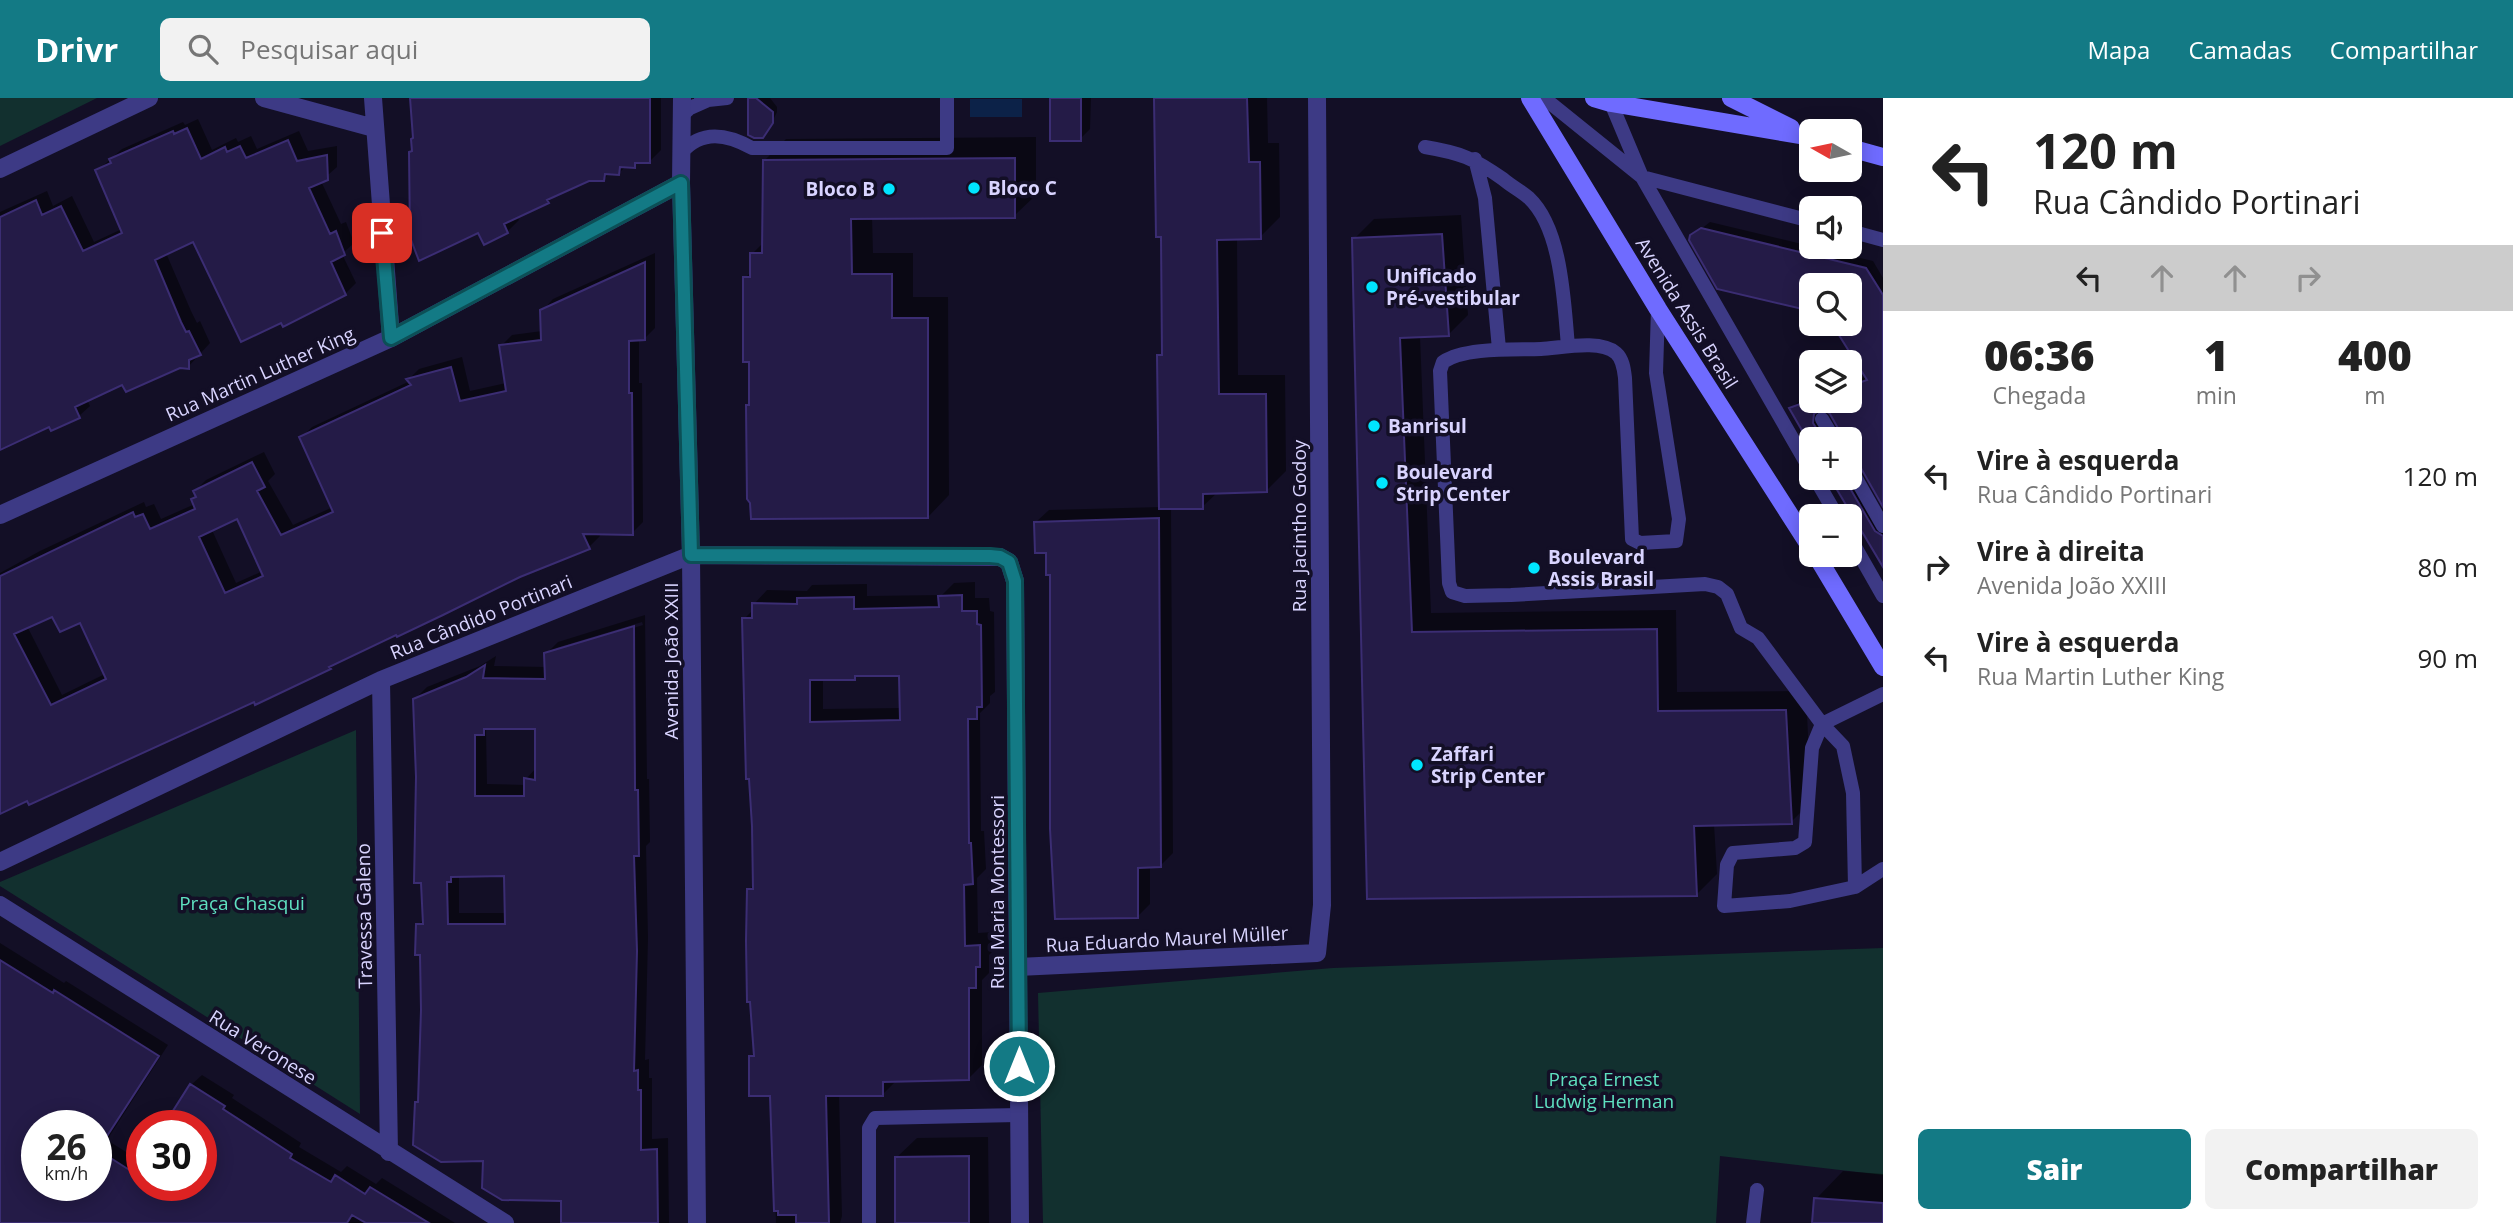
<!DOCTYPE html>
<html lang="pt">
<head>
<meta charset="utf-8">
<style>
  :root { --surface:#fff; --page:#f2f2f2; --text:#222; --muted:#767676; --accent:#137a85 }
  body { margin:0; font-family:"Open Sans",sans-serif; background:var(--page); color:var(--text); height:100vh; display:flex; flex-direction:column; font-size:26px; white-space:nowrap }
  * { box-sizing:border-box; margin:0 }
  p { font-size:23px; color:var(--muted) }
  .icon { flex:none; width:38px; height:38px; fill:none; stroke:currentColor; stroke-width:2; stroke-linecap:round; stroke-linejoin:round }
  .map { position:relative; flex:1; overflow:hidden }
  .drawer { display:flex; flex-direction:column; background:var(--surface); width:630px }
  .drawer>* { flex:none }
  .top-card { background:#fff; color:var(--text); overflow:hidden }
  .needle { width:46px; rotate:279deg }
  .controls { position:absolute; left:1799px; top:21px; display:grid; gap:14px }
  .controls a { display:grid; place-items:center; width:63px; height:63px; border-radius:10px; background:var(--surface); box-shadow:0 4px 18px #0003; font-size:35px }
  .speed { position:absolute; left:21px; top:1012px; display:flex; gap:14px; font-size:35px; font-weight:700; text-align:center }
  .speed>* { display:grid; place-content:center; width:91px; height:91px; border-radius:50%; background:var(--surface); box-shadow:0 4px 18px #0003; line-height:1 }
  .speed small { font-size:18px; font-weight:400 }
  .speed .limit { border:10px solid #d22; background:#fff; color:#111 }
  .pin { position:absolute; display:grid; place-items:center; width:60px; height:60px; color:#fff; margin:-30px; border-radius:14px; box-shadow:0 4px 10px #0006 }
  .me { position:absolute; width:77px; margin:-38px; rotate:0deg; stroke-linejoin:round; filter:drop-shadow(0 0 5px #0008) }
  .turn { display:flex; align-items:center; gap:24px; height:147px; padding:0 35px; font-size:32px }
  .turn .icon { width:91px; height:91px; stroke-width:2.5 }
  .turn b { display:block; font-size:49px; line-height:60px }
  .lanes { display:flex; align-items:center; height:66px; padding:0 35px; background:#0003; justify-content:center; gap:35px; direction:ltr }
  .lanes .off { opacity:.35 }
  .eta { display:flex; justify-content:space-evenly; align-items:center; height:119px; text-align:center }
  .eta b { font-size:42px; font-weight:800; line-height:49px }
  .button { display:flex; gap:14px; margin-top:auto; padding:14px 35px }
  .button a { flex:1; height:80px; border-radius:10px; background:var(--accent); color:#fff; font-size:28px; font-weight:800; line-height:80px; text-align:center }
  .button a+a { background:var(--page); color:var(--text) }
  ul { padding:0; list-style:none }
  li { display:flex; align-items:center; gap:21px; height:91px; padding:0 35px }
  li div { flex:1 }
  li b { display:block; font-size:26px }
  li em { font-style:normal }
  header { display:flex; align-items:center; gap:42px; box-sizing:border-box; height:98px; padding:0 35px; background:var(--accent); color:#fff }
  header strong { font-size:33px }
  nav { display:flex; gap:38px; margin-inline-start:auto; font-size:24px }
  .search { width:490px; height:63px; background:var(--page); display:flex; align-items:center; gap:18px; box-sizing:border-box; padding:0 24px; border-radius:10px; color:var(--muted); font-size:26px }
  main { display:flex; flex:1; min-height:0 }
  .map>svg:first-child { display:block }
  .green { fill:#12302f }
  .water { fill:#0c2248 }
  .shadow { fill:#0007; fill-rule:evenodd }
  .building { fill:#241b47; stroke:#3b2d73; stroke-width:2; fill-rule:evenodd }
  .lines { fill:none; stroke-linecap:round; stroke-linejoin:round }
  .service { stroke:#3d3a85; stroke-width:14 }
  .minor { stroke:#3d3a85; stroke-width:18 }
  .secondary { stroke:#6f6bff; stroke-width:18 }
  .route-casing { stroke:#0c4f56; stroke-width:18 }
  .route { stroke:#137a85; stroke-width:12 }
  .poi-dot { fill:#00e5ff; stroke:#130f26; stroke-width:2.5 }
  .labels { text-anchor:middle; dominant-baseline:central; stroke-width:7; stroke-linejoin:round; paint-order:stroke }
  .poi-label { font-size:19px; font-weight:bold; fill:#d9d4ff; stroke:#130f26; text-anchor:start }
  .street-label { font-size:19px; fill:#d9d4ff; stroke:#130f26 }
  .park-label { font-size:19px; fill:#5fe0c0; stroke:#130f26 }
</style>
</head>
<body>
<header>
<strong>Drivr</strong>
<div class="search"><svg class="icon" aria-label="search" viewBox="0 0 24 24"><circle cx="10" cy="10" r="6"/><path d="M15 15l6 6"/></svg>Pesquisar aqui</div>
<nav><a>Mapa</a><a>Camadas</a><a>Compartilhar</a></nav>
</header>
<main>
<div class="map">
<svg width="1883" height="1125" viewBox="0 0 1883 1125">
  <rect width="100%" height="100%" fill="#130f26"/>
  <!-- green -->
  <path class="green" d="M 0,0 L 97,0 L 0,48 Z
    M 356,632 L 360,1016 L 0,788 L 0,784 Z
    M 1883,850 L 1883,1077 L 1720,1058 L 1716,1125 L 1043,1125 L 1038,895 L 1333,870 Z"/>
  <!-- water -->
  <path class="water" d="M 970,1 L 1022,1 L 1022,19 L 970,19 Z"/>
  <!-- shadow -->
  <path class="shadow" d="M 411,0 L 661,0 L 661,52 L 649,64 L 639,63 L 634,68 L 626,68 L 619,75 L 610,75 L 603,82 L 589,81 L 555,96 L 548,104 L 517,118 L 519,122 L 507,134 L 479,133 L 414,52 Z
    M 750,0 L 770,0 L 777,9 L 777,14 L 767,34 Z
    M 1052,0 L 1091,0 L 1090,31 L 1080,41 Z
    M 1156,0 L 1267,0 L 1268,45 L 1279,45 L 1280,119 L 1260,139 L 1237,140 L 1238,277 L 1285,277 L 1286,373 L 1266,393 L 1218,394 L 1202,409 L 1171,409 L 1173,755 L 1160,768 L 1150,768 L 1150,806 L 1137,819 L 1048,453 L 1036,424 L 1049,412 L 1161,409 L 1159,258 L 1164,253 L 1162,137 Z
    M 198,21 L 212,52 L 236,40 L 238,44 L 251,38 L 257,51 L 299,33 L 308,53 L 337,48 L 337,69 L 321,83 L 341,126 L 346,124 L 354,145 L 342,156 L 356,185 L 345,196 L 194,142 L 166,155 L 191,213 L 197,225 L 200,223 L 210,245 L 188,269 L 180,268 L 123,284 L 87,302 L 90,308 L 79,318 L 50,326 L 5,348 L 0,352 L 0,114 L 47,93 L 53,108 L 72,98 L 94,144 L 122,131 L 97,73 L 122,51 L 183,24 L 185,27 Z
    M 1036,39 L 1036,97 L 1014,118 L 872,119 L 873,155 L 913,155 L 913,199 L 948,199 L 949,397 L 928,419 L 748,307 L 750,305 L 750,262 L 745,180 L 752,173 L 752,156 L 764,144 L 764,63 L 786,41 Z
    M 1461,117 L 1468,217 L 1448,237 L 1420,238 L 1431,515 L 1676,512 L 1677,594 L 1806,593 L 1811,704 L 1791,724 L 1714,726 L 1717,776 L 1697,796 L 1368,799 L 1354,141 L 1374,121 Z
    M 1710,124 L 1873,163 L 1883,180 L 1883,406 L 1855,360 L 1850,360 L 1850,341 L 1844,341 L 1844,336 L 1828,311 L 1820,309 L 1820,318 L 1835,341 L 1811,341 L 1811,345 L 1791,311 L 1798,304 L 1811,299 L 1811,303 L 1850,303 L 1850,285 L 1867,278 L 1834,226 L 1850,226 L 1850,187 L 1811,187 L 1811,211 L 1718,189 L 1692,138 Z
    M 655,155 L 655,230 L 644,241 L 639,241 L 639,285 L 642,285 L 643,424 L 632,435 L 598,434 L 600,438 L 589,449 L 519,478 L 336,563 L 330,570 L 0,714 L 0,475 L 40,453 L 144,404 L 146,409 L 154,406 L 161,421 L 195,406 L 193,401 L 197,397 L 195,393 L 206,382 L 264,354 L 275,376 L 268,383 L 293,427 L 333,409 L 301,340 L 312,329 L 410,283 L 409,281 L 419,271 L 462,259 L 470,293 L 506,285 L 501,248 L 512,237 L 542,233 L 542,213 L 553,201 ZM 238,418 L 263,473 L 236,485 L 212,432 ZM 53,517 L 80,523 L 105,576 L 62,597 L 27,528 Z
    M 1832,380 L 1850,380 L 1883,427 L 1883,466 Z
    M 975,484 L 975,500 L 989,500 L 990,513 L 994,514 L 995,594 L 990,598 L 990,605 L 980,615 L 981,733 L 984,733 L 986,771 L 977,780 L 978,835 L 993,834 L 993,853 L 989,857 L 989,875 L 982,882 L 982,967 L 968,981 L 897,982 L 883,996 L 839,996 L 842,1118 L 840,1125 L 776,1125 L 772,996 L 751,958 L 755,954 L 749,792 L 754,786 L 744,521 L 754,511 L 754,506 L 767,492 L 807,493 L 812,487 L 867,486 L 867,498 L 942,497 L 954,485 ZM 858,576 L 901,576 L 902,610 L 823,611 L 823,580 L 854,580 Z
    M 645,517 L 647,681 L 649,681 L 650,744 L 646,748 L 648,840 L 645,962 L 649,961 L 649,980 L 652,980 L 652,1041 L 668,1040 L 669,1125 L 571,1125 L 563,1101 L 485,1062 L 417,1004 L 420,1001 L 422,855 L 418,827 L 425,820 L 415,601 L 427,589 L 480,568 L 496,558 L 494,568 L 546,569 L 546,556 L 558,544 ZM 642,524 L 643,527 L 556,554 L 556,550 ZM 489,629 L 536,629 L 537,669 L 526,681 L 526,687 L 487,686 L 486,632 ZM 506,776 L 507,815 L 459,815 L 459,777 Z
    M 0,845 L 64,885 L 66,883 L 168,947 L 107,1042 L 142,1064 L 142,1087 L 201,1087 L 201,1027 L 166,1027 L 191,987 L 202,977 L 234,997 L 232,1000 L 301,1045 L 299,1049 L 341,1074 L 347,1068 L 376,1086 L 382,1080 L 455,1125 L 5,1125 L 0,1122 ZM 37,1027 L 96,1027 L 96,1087 L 37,1087 Z
    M 988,1039 L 989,1125 L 897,1125 L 897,1059 L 917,1040 Z
    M 1843,1073 L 1883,1076 L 1883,1125 L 1814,1125 L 1816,1101 Z"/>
  <!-- building -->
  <path class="building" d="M 410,0 L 650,0 L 650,65 L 635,65 L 635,70 L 620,69 L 619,77 L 605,76 L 604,83 L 589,83 L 547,102 L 549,105 L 504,126 L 508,135 L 484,147 L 478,135 L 419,163 L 410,139 L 409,54 L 412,53 L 411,41 L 413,40 Z
    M 748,0 L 756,0 L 773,14 L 773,25 L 763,40 L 754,40 L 748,37 Z
    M 1050,0 L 1081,0 L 1081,43 L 1050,43 Z
    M 1154,0 L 1247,0 L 1249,64 L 1260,64 L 1261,141 L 1217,142 L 1219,296 L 1266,296 L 1267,394 L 1203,396 L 1203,411 L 1159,411 L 1157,257 L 1162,257 L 1161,139 L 1156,139 Z
    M 187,30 L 201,61 L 225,49 L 227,54 L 240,48 L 246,60 L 288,42 L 297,63 L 327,57 L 328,82 L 309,90 L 330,136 L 336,133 L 345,157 L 331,164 L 346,197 L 283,229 L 281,225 L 241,244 L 193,144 L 155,162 L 181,224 L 186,234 L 189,233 L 201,257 L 189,262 L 189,271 L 180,270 L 126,294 L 122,287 L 75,309 L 80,320 L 51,333 L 49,329 L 0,352 L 0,119 L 36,102 L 42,117 L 61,108 L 83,153 L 122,135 L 95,72 L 111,65 L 109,61 L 173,33 L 174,36 Z
    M 1015,60 L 1015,120 L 851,121 L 852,176 L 892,176 L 892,220 L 928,220 L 928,420 L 751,421 L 750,405 L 747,401 L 746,307 L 749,307 L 749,264 L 743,264 L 743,179 L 750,179 L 750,155 L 762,155 L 763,62 Z
    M 1701,130 L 1866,170 L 1883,197 L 1883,409 L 1858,365 L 1850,360 L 1850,341 L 1844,341 L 1830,316 L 1823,311 L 1814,316 L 1813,325 L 1823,341 L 1811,341 L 1811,348 L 1789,310 L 1811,302 L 1850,303 L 1850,288 L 1867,282 L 1832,226 L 1850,226 L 1850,187 L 1811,187 L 1811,213 L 1717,191 L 1689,142 L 1690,137 Z
    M 1442,136 L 1449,238 L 1400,240 L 1412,534 L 1657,531 L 1658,613 L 1786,612 L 1792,726 L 1694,728 L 1697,798 L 1367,801 L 1352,140 Z
    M 645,164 L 645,242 L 629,243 L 629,295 L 632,295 L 633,437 L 583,436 L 590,451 L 520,479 L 443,517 L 397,539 L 396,537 L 329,569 L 331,571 L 255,607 L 254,604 L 29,707 L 27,703 L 0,716 L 0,478 L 133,414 L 135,419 L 143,416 L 150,431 L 195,411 L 191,401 L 196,399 L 193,393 L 252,364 L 265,389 L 257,393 L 281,437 L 333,414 L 299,339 L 411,287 L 406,281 L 451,269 L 460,303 L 506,293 L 499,247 L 541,242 L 540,212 ZM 237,421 L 263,478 L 225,495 L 199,439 ZM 52,519 L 60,534 L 80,525 L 106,581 L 51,607 L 14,536 Z
    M 1830,380 L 1844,380 L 1875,433 L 1883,438 L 1883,469 Z
    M 1159,420 L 1161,769 L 1138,770 L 1138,820 L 1055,821 L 1050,731 L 1050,477 L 1046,477 L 1046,455 L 1035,455 L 1034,424 Z
    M 962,497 L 962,513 L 977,513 L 977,526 L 981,527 L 982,609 L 977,609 L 977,621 L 968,621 L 969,745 L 971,745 L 973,786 L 964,787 L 965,848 L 980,847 L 980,869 L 976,869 L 976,890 L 969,890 L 969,982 L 883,984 L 883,998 L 826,998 L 829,1125 L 796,1125 L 796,1117 L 778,1117 L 778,1113 L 774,1113 L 770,998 L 749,998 L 749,958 L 754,958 L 750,904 L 747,904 L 746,843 L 747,791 L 753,791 L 752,728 L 749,681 L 746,681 L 742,520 L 752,520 L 752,505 L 797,506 L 797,500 L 854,499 L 854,511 L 939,509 L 938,498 ZM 855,578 L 899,578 L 900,622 L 810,624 L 810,582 L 855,582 Z
    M 634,528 L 635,692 L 638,692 L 639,758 L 634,758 L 637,853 L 634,973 L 638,972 L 638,992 L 641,992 L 641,1052 L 657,1051 L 658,1125 L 561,1125 L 561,1103 L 502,1102 L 482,1090 L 483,1063 L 441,1064 L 413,1047 L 415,1004 L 418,1004 L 421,912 L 420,857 L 415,857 L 416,826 L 423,826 L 421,785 L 414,785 L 416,679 L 413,601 L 466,579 L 485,567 L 483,580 L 545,581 L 544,555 ZM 484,631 L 535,631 L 535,682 L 524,680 L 524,698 L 475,698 L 475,637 L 484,637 ZM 504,778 L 505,826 L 448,826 L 447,784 L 451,784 L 451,779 Z
    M 0,862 L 53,895 L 54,892 L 159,958 L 98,1052 L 142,1080 L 142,1087 L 201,1087 L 201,1027 L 164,1027 L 190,986 L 225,1008 L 223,1011 L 292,1056 L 290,1060 L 331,1084 L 335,1077 L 365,1096 L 370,1089 L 429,1125 L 366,1125 L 352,1117 L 347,1125 L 0,1125 ZM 37,1027 L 96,1027 L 96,1087 L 37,1087 Z
    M 969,1058 L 969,1125 L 895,1125 L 895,1059 Z
    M 1814,1100 L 1883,1105 L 1883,1125 L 1812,1125 Z"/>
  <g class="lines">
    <!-- service -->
    <path class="service" d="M 701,0 L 708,2 L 727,0
      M 1544,0 L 1642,79 L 1811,123
      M 1611,5 L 1642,79 L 1811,373
      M 681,18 L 690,10 L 708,2
      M 1425,49 C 1461,55 1473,60 1503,81 C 1511,88 1521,93 1529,100 C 1562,131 1564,205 1568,248
      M 681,55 C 702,31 727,36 752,50 L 947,50 L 947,0
      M 1475,61 L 1485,100 L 1499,251
      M 1850,133 L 1883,142
      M 1658,211 L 1656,275 L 1679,421 L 1676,443 L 1640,445 L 1632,441 L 1625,280 C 1624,272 1623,261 1616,255 C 1600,241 1561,250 1541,251 C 1515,252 1465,249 1443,264 L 1440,273 L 1449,485 L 1452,494 L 1465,498 L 1511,497 L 1705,486 L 1718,489 L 1727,496 L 1741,530 L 1758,540 L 1822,626 L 1843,648 L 1853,695 L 1855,789 L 1790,803 L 1724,808 L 1727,767 L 1733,755 L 1795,750 L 1805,744 L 1812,650 L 1822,626 L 1883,596
      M 1822,321 L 1834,341
      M 1850,370 L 1883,428
      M 1815,380 L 1837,418
      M 1850,440 L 1883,498
      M 1855,789 L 1883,771
      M 869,1125 L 869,1030 L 875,1020 L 1020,1017
      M 1753,1125 L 1757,1092"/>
    <!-- minor -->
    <path class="minor" d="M 264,0 L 374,30
      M 373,0 L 391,240
      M 682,0 L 681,85 L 691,457 L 697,1125
      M 0,71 L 149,0
      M 0,417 L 391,240 L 681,85
      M 381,582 L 389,1054
      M 0,764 L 381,582 L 691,457 L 1000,459 L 1009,464 L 1015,483 L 1020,1125
      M 0,807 L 505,1125
      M 1018,869 L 1317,855 L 1322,807 L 1317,0"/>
    <!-- secondary -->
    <path class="secondary" d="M 1530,0 L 1658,211 L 1811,450
      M 1594,0 L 1611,5 L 1811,39
      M 1731,0 L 1791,30
      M 1850,50 L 1883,59
      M 1816,457 L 1883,569"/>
  </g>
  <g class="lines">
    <!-- route casing -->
    <g class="route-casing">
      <path id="route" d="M 382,135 L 391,240 L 681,85 L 691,457 L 990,458 L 1000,459 L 1009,464 L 1015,483 L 1019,968"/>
    </g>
    <!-- route -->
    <use href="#route" class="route"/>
  </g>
  <!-- markers -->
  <g class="poi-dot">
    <circle cx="974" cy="90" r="7"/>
    <circle cx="889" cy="91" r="7"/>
    <circle cx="1372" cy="189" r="7"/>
    <circle cx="1374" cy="328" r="7"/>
    <circle cx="1382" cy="385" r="7"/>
    <circle cx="1534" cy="470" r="7"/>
    <circle cx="1417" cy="667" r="7"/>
  </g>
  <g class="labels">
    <!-- poi labels -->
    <g class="poi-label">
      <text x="988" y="90">Bloco C</text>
      <text x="875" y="91" text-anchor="end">Bloco B</text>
      <text x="1386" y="178">Unificado<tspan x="1386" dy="22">Pré-vestibular</tspan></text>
      <text x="1388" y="328">Banrisul</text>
      <text x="1396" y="374">Boulevard<tspan x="1396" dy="22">Strip Center</tspan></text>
      <text x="1548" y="459">Boulevard<tspan x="1548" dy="22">Assis Brasil</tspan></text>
      <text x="1431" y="656">Zaffari<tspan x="1431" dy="22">Strip Center</tspan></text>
    </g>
    <!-- street labels -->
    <g class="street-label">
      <text transform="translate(1687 215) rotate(58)">Avenida Assis Brasil</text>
      <text transform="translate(260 276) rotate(-24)">Rua Martin Luther King</text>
      <text transform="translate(1299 428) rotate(-90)">Rua Jacintho Godoy</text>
      <text transform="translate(481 519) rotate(-22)">Rua Cândido Portinari</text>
      <text transform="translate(671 563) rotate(-90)">Avenida João XXIII</text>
      <text transform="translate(997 794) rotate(-90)">Rua Maria Montessori</text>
      <text transform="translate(364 818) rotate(-91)">Travessa Galeno</text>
      <text transform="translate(1167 841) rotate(-3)">Rua Eduardo Maurel Müller</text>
      <text transform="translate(263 949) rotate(32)">Rua Veronese</text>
    </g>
    <!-- park labels -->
    <g class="park-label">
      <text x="242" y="805">Praça Chasqui</text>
      <text x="1604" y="981">Praça Ernest<tspan x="1604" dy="22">Ludwig Herman</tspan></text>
    </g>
  </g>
</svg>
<div class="controls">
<a><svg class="needle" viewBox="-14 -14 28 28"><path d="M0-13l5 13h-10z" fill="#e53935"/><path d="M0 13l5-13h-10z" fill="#767676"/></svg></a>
<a><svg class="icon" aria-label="sound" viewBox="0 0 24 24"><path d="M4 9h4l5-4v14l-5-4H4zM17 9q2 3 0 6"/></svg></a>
<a><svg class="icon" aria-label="search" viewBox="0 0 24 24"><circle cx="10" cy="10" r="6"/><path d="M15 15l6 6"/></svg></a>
<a><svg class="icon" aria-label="layers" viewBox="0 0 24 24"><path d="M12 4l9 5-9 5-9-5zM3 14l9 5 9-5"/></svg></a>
<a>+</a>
<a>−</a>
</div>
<div class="speed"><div>26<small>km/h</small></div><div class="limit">30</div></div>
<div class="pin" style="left:382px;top:135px;background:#d93025"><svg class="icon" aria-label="arrive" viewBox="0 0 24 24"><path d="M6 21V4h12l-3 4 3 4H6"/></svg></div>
<svg class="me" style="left:1019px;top:968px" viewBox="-20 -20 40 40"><circle r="17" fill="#137a85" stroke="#fff" stroke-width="3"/><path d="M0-11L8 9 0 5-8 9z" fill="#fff"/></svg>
</div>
<section class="drawer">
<div class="top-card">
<div class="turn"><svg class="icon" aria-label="left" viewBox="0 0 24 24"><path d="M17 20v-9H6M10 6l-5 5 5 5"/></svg><div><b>120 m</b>Rua Cândido Portinari</div></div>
<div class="lanes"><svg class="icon" aria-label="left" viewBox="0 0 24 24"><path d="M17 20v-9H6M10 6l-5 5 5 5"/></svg><svg class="icon off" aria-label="ahead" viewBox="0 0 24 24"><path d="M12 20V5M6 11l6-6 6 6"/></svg><svg class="icon off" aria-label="ahead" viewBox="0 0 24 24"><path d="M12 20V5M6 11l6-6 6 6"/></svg><svg class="icon off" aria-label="right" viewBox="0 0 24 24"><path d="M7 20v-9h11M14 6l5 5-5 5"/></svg></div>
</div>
<div class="eta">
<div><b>06:36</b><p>Chegada</p></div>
<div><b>1</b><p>min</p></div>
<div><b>400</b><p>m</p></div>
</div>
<ul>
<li><svg class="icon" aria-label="left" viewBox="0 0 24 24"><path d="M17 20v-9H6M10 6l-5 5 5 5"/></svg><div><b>Vire à esquerda</b><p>Rua Cândido Portinari</p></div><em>120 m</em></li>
<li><svg class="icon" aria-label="right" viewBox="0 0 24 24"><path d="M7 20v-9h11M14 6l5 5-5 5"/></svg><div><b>Vire à direita</b><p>Avenida João XXIII</p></div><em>80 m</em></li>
<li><svg class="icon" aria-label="left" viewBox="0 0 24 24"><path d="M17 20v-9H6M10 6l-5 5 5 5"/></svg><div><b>Vire à esquerda</b><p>Rua Martin Luther King</p></div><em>90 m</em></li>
</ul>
<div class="button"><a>Sair</a><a>Compartilhar</a></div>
</section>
</main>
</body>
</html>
